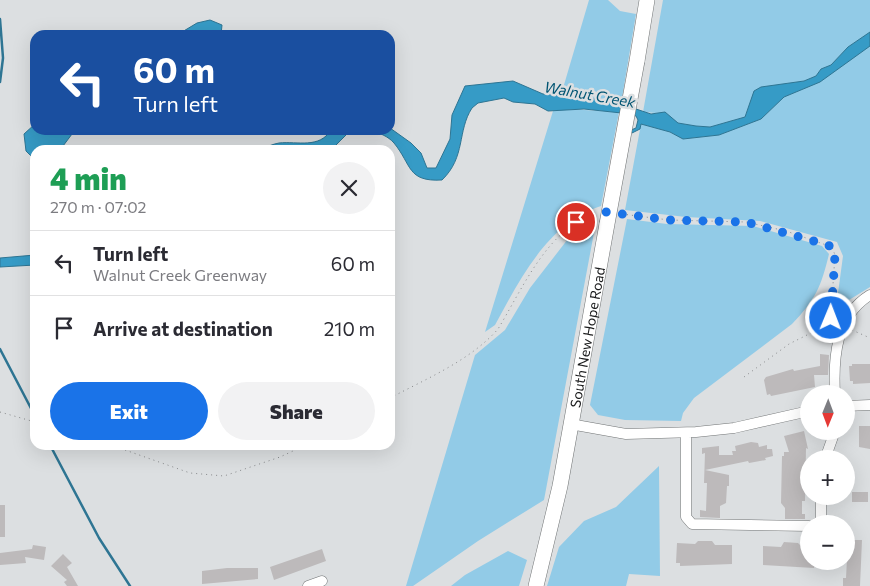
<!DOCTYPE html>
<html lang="en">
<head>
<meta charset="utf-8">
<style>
  :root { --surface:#fff; --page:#f2f2f3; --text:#2b2b33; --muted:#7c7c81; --line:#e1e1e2; --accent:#1a73e8 }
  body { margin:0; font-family:Commissioner,sans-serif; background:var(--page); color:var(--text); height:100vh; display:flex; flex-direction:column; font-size:19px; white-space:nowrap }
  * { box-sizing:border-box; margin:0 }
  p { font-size:16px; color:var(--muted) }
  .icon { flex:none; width:28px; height:28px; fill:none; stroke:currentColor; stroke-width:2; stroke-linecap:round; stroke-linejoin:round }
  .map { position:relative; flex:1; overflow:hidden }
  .details { position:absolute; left:30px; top:145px; width:365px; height:305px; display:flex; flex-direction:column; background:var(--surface); border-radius:15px; box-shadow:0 5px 20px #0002 }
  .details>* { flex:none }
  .guide { position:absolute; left:30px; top:30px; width:365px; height:105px; border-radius:15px; box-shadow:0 5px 20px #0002; background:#1a4fa0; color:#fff; overflow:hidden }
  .needle { width:32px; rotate:181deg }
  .fabs { position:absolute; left:800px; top:385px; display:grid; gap:10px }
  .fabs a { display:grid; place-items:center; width:55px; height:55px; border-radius:50%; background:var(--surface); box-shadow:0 5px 20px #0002; font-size:25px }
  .pin { position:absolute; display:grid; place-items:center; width:42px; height:42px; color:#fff; margin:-21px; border:2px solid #fff; border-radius:50%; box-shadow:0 1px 5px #0007 }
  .me { position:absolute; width:55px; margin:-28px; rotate:1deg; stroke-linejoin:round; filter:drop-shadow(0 0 4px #0008) }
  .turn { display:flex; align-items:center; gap:18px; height:105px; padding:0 20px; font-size:22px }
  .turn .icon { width:65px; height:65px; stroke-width:2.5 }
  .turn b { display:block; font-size:35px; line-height:42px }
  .round { display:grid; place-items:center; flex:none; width:52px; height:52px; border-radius:26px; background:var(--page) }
  .summary { display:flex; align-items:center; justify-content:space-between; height:85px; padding:0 20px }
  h1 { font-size:30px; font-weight:800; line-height:38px; color:#1e9e55 }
  .action { display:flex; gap:10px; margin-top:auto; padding:10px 20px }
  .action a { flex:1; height:58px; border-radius:30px; background:var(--accent); color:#fff; font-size:20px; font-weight:800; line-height:58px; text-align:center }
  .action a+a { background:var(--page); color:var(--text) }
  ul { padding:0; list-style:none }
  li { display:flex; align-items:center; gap:15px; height:65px; padding:0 20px; border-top:1px solid var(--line) }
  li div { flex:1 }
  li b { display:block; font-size:19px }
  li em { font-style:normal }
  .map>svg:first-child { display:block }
  .green { fill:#92cbe7 }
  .water { fill:#369bc6; stroke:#2e7593 }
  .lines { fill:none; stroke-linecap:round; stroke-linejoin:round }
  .stream { stroke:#2e7593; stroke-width:2.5 }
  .building { fill:#bdbabb }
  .minor-casing { stroke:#717475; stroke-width:11 }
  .primary-casing { stroke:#717475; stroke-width:16 }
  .path { stroke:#87898b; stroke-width:1; stroke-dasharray:1 4; stroke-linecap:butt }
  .minor { stroke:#fff; stroke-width:10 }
  .primary { stroke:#fff; stroke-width:15 }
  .primary-bridge-casing { stroke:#717475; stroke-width:16; stroke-linecap:butt }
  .primary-bridge { stroke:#fff; stroke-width:15 }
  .route { stroke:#1a73e8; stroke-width:9; stroke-dasharray:0 16.2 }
  .labels { text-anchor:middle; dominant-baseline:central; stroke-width:5; stroke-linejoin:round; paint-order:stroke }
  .street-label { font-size:14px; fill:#1b1c1d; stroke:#dcdfe1 }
  .water-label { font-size:15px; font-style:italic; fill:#005472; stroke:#dcdfe1 }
</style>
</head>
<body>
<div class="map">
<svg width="870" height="586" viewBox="0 0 870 586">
  <rect width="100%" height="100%" fill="#dcdfe1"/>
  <!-- green -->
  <path class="green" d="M 589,0 L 608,0 L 620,11 L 636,14 L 621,104 L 561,95 Z
    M 663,0 L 870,0 L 870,32 L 848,47 L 831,65 L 821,69 L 816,76 L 804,81 L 761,87 L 755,91 L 745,117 L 710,127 L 696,126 L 678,123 L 656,113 L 643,112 Z
    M 870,46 L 870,287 L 836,308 L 843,256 L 837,242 L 760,221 L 686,217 L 625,210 L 641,124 L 670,132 L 683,139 L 719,135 L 761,119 L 784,97 L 803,89 Z
    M 567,109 L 619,112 L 601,206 C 548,223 520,279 495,325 L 485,332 L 553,111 Z
    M 627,219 L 667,224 L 753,226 L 822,246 L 829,254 C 821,287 816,299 792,324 L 694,398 L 683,413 L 681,421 L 625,420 L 598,415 L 590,405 Z
    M 596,222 L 544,500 L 478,541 L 413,586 L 406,586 L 475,355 L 505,330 L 530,288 L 571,235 Z
    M 659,466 L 660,576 L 629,574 L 626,586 L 547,586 L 559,547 L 584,521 L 616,507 Z
    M 508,551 L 527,560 L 519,586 L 451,586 L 465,575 Z"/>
  <!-- water -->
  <path class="water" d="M 210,20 L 222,25 L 221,35 L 177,35 L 197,23 Z
    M 870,32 L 870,46 L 820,82 L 784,97 L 761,119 L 719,135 L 683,139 L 670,132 L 641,124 L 640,129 L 632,133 L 631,130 L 636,128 L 638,120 L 636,116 L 631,114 L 584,109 L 548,111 L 535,104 L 513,102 L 504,98 L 478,103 L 472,108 C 457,131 466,157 442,180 C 407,182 412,165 394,143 C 388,136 379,133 370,130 L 390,130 L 390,128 L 411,143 L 421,153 L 427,168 L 436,168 L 450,139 L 452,115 L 465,86 L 513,81 L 543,94 L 590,98 L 621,104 L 651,114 L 665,112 L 678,123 L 696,126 L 710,127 L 745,117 L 754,91 L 761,87 L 804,81 L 816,76 L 821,69 L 831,65 L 848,47 Z
    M 35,124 L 35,130 L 75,130 L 60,150 L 35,150 L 35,160 L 26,151 L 24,134 Z
    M 331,130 L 351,130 L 331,150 L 260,150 C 266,147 273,144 279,143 C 298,141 319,149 331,130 Z
    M 35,255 L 35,265 L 0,267 L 0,258 Z"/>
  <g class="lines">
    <!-- stream -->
    <path class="stream" d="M 0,19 L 3,58 L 0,82
      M 0,349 L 35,416
      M 50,445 L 99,538 L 130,586"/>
  </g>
  <!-- building -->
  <path class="building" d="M 820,354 L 829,355 L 828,375 L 814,375 L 815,387 L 771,396 L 770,394 L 767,395 L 764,380 L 766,377 L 793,369 L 794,371 L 820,366 Z
    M 852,364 L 870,364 L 870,383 L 853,384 L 853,381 L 850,381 L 849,366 L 852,366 Z
    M 859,426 L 870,426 L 870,449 L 859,447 Z
    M 804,431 L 808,449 L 806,448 L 805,501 L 802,501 L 802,514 L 805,514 L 805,519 L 785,519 L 785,508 L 781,503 L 782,456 L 784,456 L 784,452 L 789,452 L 784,436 Z
    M 751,442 L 758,443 L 759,447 L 767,445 L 767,449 L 772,449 L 773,456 L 765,458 L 766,460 L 749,463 L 748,461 L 705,470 L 729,475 L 729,486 L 727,486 L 726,503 L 720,506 L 720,518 L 700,517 L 700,510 L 706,511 L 707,483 L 704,483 L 705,453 L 702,454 L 702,448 L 719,446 L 719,455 L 733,455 L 732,451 L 736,451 L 735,446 Z
    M 852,492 L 868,492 L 868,502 L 852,502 Z
    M 0,505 L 5,505 L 5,537 L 0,537 Z
    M 848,540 L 862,540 L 860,586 L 843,586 L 843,578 L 846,578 Z
    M 698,541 L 712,541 L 715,545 L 732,545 L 732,564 L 680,566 L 680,563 L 676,563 L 677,543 L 695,544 Z
    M 784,542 L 798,543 L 802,547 L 809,547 L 809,561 L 815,561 L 814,568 L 763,565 L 763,546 L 781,547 Z
    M 33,545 L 46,547 L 44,560 L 25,557 L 26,563 L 0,565 L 0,553 L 32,549 Z
    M 322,549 L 326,561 L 274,580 L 270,567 Z
    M 63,554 L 72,563 L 67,567 L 78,586 L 67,586 L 64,582 L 67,580 L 51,566 Z
    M 227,568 L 258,568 L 258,579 L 202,584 L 202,571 Z"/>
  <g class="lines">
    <!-- minor casing -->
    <g class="minor-casing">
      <path id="minor" d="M 835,394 C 833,357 836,316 870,295
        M 846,406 L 870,405
        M 570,424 L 626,434 L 696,432 L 734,428 L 809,411
        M 686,433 L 686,517 L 692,524 L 809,526
        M 825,459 L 835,431
        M 816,524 L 821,520 L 821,496
        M 308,586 L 322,581"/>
    </g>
    <!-- primary casing -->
    <g class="primary-casing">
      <g id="primary">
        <path d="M 637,61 L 647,0"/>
        <path id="s1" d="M 536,586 L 560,486 L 607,224"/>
      </g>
    </g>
    <!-- path -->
    <path class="path" d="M 622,214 L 669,220 L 746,222 L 786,231 L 832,247 L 835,255 L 831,314 L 834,322
      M 852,330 L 870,338
      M 744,377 L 789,344 L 833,322
      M 390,398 C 426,379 471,360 498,329 C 523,288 547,229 596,213
      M 0,412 L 35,422
      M 111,445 L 190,473 L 224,476 L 280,457 L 306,445"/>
    <!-- minor -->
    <use href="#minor" class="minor"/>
    <!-- primary -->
    <use href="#primary" class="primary"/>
    <!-- primary-bridge casing -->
    <g class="primary-bridge-casing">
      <path id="primary-bridge" d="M 607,224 L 637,61"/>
    </g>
    <!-- primary-bridge -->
    <use href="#primary-bridge" class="primary-bridge"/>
  </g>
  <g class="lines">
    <!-- route -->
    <path class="route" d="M 576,222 L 594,213 L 606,212 L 669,220 L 746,222 L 828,245 L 834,249 L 835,255 L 831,318"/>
  </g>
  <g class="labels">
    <!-- street labels -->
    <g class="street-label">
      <text stroke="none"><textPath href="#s1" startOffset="254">South New Hope Road</textPath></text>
    </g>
    <!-- water labels -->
    <g class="water-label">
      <text transform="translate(590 94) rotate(10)">Walnut Creek</text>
    </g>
  </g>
</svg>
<div class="fabs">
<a><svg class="needle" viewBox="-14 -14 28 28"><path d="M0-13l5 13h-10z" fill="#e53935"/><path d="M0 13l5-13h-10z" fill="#7c7c81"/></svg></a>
<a>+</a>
<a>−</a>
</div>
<div class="pin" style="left:576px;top:222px;background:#d93025"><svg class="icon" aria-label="arrive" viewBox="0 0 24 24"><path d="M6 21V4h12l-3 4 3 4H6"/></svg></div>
<svg class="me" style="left:831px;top:318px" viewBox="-20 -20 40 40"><circle r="17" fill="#1a73e8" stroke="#fff" stroke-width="3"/><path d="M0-11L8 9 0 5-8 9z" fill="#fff"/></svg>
<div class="guide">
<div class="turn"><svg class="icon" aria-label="left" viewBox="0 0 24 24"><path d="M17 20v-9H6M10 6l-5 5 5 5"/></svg><div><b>60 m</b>Turn left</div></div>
</div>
<section class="details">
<div class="summary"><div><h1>4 min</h1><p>270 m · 07:02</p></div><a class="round"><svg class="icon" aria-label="close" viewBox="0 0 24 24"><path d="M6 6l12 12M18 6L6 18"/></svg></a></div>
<ul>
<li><svg class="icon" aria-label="left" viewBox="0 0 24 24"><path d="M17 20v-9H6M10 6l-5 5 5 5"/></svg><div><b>Turn left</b><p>Walnut Creek Greenway</p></div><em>60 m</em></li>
<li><svg class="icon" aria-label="arrive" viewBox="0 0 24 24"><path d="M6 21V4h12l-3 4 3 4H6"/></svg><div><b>Arrive at destination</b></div><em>210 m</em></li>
</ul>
<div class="action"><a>Exit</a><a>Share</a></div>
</section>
</div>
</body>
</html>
